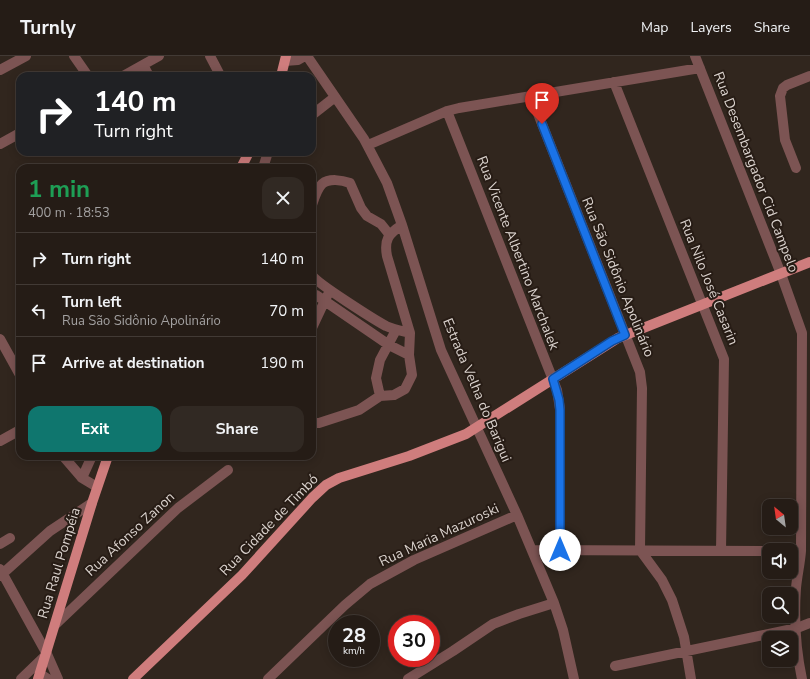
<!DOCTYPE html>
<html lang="en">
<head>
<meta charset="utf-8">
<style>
  :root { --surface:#251c16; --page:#312923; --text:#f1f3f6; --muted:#a3a1a1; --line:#423a35; --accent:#0f766e }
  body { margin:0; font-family:"Nunito Sans",sans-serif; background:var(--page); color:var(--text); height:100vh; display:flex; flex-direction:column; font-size:15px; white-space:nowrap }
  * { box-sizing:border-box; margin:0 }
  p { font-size:13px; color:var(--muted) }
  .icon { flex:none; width:22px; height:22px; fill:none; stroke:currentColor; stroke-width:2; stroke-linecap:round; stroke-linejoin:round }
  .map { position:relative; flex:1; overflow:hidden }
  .side { position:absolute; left:16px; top:108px; width:300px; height:296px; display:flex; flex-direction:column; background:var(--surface); border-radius:12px; box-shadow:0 2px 10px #0003,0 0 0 1px var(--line) }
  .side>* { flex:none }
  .guide { position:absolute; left:16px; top:16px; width:300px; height:84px; border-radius:12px; box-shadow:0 2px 10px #0003,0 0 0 1px var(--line); background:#202124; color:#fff; overflow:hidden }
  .needle { width:26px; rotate:331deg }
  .buttons { position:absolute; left:762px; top:443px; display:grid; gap:8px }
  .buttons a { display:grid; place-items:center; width:36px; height:36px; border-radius:8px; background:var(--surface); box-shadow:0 2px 10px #0003,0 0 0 1px var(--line); font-size:20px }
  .speed { position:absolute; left:328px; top:559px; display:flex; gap:8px; font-size:20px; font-weight:700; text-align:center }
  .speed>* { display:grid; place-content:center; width:52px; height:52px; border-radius:50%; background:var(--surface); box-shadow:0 2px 10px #0003,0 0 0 1px var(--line); line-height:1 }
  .speed small { font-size:10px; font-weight:400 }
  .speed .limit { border:6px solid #d22; background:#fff; color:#111 }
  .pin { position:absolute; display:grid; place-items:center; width:34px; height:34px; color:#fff; margin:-41px -17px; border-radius:50% 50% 50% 0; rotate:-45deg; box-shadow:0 0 4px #0007 }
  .pin .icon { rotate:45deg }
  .me { position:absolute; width:44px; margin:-22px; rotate:0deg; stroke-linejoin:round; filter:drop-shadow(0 0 3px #0008) }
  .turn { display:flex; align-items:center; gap:14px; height:84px; padding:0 12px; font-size:18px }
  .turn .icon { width:52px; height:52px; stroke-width:2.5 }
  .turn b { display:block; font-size:28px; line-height:34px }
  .round { display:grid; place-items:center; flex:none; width:42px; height:42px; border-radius:12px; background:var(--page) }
  .head { display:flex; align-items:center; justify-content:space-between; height:68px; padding:0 12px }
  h1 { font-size:24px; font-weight:700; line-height:30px; color:#1e9e55 }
  .cta { display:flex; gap:8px; margin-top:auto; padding:8px 12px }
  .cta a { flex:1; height:46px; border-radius:12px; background:var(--accent); color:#fff; font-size:16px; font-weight:700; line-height:46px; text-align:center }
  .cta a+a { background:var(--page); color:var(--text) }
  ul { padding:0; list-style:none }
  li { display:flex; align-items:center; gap:12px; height:52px; padding:0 12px; border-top:1px solid var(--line) }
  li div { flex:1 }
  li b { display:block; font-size:15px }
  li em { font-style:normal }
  header { display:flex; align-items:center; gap:24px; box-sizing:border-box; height:56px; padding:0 20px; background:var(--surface); border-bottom:1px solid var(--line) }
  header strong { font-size:19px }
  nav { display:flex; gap:22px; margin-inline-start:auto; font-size:14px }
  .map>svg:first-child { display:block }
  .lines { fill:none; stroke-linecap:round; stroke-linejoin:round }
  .minor { stroke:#7c5453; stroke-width:10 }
  .major { stroke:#cf7d7d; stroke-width:10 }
  .route-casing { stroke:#114b97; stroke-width:10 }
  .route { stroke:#1a73e8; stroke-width:7 }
  .labels { text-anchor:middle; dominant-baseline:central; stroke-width:4; stroke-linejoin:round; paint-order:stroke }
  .street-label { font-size:14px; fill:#dbd3ce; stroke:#271c15 }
</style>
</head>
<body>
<header>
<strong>Turnly</strong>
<nav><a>Map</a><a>Layers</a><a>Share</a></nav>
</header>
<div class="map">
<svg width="810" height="623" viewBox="0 0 810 623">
  <rect width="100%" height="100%" fill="#31261e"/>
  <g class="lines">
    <!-- minor -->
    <path class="minor" d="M 74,0 L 88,20
      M 210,0 L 220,19
      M 307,0 L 364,83 L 387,127 L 402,169 L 441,294 L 517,459 L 554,547 L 563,574 L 574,623
      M 695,0 L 781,218 L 802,277 L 801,495 C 800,508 797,520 796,532 C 794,561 796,595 802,623
      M 285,5 L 298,4 L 305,0
      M 143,9 L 149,20
      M 0,14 L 26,0
      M 123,20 L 159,0
      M 614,26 L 724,303 L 721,495
      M 531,40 L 640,316 L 642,332 L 640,494 L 662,524 L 672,544 L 684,581 L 691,623
      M 447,55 L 557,334 L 560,353 L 560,494
      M 312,59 L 335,41
      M 0,88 L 20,77
      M 368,89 L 447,55 L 459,52 L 700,12
      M 263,112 L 268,96
      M 796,112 L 785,84 L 780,40 L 783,32 L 787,29 L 810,20
      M 312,149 C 314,143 317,133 322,128 C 329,122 342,124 350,127 L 361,152 L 367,160 L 381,168 L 389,178
      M 312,219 C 316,227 375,264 386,270 C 393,273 402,275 410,277
      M 316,239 L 389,289 L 409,299
      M 312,272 L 327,240
      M 0,283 L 20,319
      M 380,340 L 376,322 L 380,304 L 396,274
      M 312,367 L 319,367 L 359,354 L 380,340 L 394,339 L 405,333 L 412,319 L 409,299 L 410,277 L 387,200 C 384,184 388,178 402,169
      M 0,385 L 20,374
      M 63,400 L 82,422
      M 92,400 L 82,422 L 97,431
      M 0,488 L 10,482
      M 532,494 L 769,495
      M 0,513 L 47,598 L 58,623
      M 0,520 L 50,475 L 92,447
      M 56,568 L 178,452 L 228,414
      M 615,610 L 797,572 L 810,567
      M 40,618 L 48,623
      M 21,623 L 47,598
      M 268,623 L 345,549 L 370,528 L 414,504 L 517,459
      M 408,623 L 453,595 L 493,568 L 519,558 L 554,547"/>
    <!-- major -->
    <path class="major" d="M 281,20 L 286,0
      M 241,112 L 249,96
      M 38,623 L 92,447 L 108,400
      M 133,623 L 242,519 L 312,442 L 326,429 L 339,422 L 409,400 L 466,378 L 618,282 L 810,206"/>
  </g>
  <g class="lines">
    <!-- route casing -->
    <g class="route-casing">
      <path id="route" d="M 542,68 L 625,279 L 612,285 L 553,323 L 559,344 L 560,354 L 560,494"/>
    </g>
    <!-- route -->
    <use href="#route" class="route"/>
  </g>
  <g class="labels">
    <!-- street labels -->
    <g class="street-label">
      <text transform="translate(756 116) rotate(69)">Rua Desembargador Cid Campelo</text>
      <text transform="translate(518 197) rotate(69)">Rua Vicente Albertino Marchalek</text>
      <text transform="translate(618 221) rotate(68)">Rua São Sidônio Apolinário</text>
      <text transform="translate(709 226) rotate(68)">Rua Nilo José Casarin</text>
      <text transform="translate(477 334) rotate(67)">Estrada Velha do Barigui</text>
      <text transform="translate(269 469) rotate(-46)">Rua Cidade de Timbó</text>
      <text transform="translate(130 478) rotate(-43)">Rua Afonso Zanon</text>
      <text transform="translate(439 479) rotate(-25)">Rua Maria Mazuroski</text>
      <text transform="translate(59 507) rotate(-73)">Rua Raul Pompéia</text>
    </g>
  </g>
</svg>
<div class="buttons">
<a><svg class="needle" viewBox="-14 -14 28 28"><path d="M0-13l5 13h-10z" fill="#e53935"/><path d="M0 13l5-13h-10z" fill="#a3a1a1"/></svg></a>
<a><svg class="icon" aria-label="sound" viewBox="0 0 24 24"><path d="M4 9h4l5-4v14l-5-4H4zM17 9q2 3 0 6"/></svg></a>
<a><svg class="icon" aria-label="search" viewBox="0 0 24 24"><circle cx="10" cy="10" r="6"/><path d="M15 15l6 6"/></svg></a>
<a><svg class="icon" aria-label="layers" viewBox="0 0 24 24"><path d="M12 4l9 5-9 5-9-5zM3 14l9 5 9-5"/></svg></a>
</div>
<div class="speed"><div>28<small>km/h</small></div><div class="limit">30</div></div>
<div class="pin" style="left:542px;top:68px;background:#d93025"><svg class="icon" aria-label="arrive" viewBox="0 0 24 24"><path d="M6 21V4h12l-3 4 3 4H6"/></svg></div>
<svg class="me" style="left:560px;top:494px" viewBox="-20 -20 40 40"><circle r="19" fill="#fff"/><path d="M0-13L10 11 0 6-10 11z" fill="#1a73e8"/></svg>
<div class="guide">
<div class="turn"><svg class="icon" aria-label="right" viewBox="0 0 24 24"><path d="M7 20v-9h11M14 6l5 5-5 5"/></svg><div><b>140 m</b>Turn right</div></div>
</div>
<section class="side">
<div class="head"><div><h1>1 min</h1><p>400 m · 18:53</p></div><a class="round"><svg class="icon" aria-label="close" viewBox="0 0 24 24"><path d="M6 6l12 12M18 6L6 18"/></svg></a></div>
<ul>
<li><svg class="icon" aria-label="right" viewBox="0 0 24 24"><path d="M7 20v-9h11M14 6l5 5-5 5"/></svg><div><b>Turn right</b></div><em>140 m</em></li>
<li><svg class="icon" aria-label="left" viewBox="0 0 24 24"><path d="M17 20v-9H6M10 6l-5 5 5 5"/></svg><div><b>Turn left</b><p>Rua São Sidônio Apolinário</p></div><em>70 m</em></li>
<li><svg class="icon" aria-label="arrive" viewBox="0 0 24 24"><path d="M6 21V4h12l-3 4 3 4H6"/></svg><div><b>Arrive at destination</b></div><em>190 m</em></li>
</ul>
<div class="cta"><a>Exit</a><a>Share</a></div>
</section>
</div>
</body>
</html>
